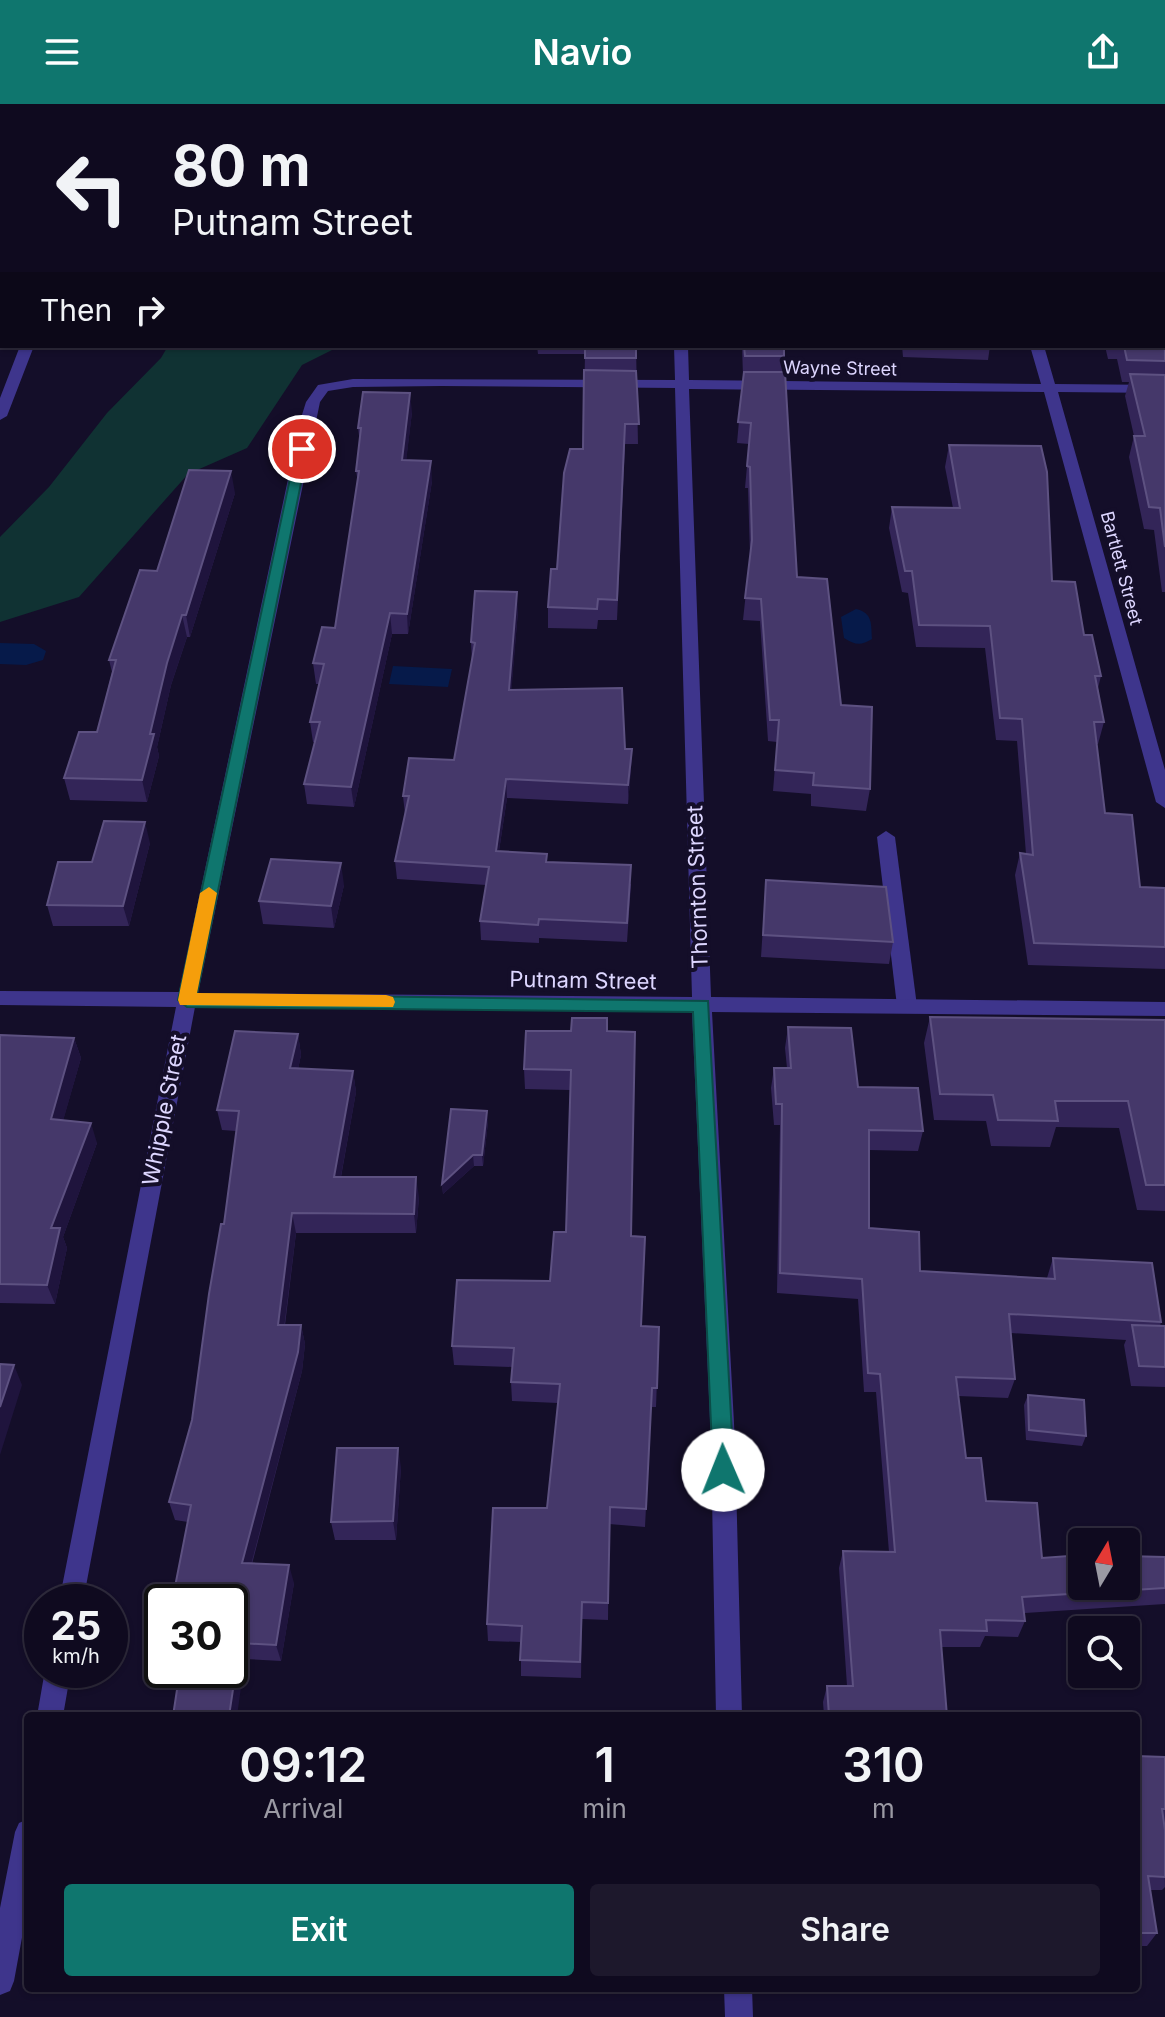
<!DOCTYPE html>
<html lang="en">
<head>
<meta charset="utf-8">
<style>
  :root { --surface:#0f0a1f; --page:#1d182c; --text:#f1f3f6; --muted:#9b9aa4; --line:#2f2b3d; --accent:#0f766e }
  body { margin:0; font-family:Inter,sans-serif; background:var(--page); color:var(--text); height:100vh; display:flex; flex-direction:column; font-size:30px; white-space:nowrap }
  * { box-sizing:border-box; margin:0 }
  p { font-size:26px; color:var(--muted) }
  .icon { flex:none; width:44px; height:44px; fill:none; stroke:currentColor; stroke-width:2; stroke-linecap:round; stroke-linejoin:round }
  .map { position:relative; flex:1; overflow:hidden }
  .sheet { position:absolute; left:24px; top:1608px; width:1116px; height:280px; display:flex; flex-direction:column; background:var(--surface); border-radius:8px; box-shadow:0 2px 6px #0004,0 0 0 2px var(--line) }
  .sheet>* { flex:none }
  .top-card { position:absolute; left:0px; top:0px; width:1166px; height:244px; box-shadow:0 2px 6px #0004,0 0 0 2px var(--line); background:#0f0a1f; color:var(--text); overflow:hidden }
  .needle { width:52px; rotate:10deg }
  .buttons { position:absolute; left:1068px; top:1424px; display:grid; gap:16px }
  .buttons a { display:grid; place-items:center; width:72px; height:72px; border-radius:8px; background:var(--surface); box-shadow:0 2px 6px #0004,0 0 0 2px var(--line); font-size:40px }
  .speed { position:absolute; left:24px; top:1480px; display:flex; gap:16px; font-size:40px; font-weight:700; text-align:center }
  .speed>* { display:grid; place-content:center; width:104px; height:104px; border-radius:50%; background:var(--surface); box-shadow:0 2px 6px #0004,0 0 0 2px var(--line); line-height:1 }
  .speed small { font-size:20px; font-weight:400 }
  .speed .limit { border:4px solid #111; border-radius:12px; background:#fff; color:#111 }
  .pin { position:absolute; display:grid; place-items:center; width:68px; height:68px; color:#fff; margin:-34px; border:4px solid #fff; border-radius:50%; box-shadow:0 2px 8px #0007 }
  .me { position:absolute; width:88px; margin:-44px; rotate:359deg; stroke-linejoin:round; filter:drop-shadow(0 0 6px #0008) }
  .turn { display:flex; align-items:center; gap:28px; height:168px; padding:0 40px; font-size:36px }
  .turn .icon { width:104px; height:104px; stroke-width:2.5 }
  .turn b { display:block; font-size:56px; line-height:68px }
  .then { display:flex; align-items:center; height:76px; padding:0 40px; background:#0003; gap:16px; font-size:30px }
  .eta { display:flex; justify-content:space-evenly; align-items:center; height:136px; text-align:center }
  .eta b { font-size:48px; font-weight:600; line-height:56px }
  .button { display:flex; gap:16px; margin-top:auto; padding:16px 40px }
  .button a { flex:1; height:92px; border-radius:8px; background:var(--accent); color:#fff; font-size:32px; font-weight:600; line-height:92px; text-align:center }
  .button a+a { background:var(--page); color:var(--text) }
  header { display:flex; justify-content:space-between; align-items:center; height:104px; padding:0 40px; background:var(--accent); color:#fff; font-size:36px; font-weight:600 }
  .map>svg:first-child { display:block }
  .green { fill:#103233 }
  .water { fill:#061a4a }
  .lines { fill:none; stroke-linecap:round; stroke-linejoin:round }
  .lane { fill:#3e358c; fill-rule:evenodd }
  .street { fill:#3e358c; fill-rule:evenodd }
  .wall { fill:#332558 }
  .shaded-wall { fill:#1f143d }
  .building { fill:#45386a; stroke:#5d5181; stroke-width:2 }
  .route { fill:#0f766e; stroke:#0a4d48; stroke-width:2 }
  .slow { fill:#f59e0b }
  .labels { text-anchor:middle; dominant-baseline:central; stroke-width:8; stroke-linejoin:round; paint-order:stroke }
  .far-street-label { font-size:18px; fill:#ddd6ff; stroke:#140e29 }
  .street-label { font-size:22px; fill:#ddd6ff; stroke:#140e29 }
</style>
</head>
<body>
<header><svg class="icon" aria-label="menu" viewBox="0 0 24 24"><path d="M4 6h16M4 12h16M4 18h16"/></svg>Navio<svg class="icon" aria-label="share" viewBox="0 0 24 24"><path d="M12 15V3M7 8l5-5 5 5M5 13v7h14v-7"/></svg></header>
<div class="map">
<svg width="1165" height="1913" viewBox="0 0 1165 1913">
  <rect width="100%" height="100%" fill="#140e29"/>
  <!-- green -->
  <path class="green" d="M 168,242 L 340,242 L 302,261 L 247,344 L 188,370 L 79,493 L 0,518 L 0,433 L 49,383 L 107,309 L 161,254 Z"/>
  <!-- water -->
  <path class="water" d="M 856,505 C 873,509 871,520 872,535 C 861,542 855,541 844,534 L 841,513 Z
    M 0,539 L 34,540 L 46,547 L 43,556 L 26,561 L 0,560 Z
    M 393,562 L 452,565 L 448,583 L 389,580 Z"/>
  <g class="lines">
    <!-- lane -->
    <path class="lane" d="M 886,727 L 895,733 L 917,902 L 914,907 L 900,907 L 897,902 L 877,733 Z"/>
    <!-- street -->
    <path class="street" d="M 112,0 L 124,0 L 111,2 Z
      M 418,0 L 430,0 L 430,2 L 418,2 Z
      M 970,0 L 982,0 L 982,2 L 970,2 Z
      M 0,196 L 2,196 L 2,204 L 0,204 Z
      M 20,242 L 34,242 L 7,312 L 0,316 L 0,294 Z
      M 674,242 L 688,242 L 689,276 L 1041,280 L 1030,242 L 1044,242 L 1055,280 L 1165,281 L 1165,289 L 1058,288 L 1165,666 L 1165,704 L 1156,698 L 1044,288 L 689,285 L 711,893 L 1165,898 L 1165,912 L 712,908 L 735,1338 L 742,1612 L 716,1612 L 711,1338 L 692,908 L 195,903 L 83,1498 L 59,1498 L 176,903 L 0,901 L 0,887 L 179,888 L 301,314 L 306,298 L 318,281 L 353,275 L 675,276 ZM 441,282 L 675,284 L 692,893 L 198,889 L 320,298 L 328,287 L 353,283 Z
      M 45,1566 L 71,1566 L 63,1612 L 37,1612 Z
      M 28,1715 L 28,1801 L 14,1877 L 10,1887 L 0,1891 L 0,1804 L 15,1728 L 19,1719 Z
      M 724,1884 L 752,1884 L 753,1913 L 725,1913 Z"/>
  </g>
  <!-- wall -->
  <path class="wall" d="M 0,0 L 76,0 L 76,2 L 2,2 L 2,144 L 0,144 Z
    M 1028,0 L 1091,0 L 1092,2 L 1029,2 Z
    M 1165,155 L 1165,488 L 1162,488 L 1154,426 L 1144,425 L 1129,353 L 1134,332 L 1125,292 L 1129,278 L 1122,278 L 1117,255 L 1108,255 L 1105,242 L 1164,242 Z
    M 537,242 L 636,242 L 638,340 L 625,340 L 617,516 L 598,516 L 597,525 L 548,524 L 548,503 L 583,345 L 585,250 L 538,250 Z
    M 742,242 L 784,242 L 783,268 L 797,473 L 870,685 L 866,707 L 811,702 L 811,690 L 773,687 L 777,638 L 768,637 L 760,517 L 743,516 L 750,451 L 748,384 L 745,384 L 749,340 L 737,339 L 743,272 Z
    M 902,242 L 990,242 L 988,256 L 903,253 Z
    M 412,308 L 406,356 L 432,377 L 408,530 L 392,530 L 354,703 L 307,700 L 304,680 L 315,638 L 313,638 L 310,618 L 319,580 L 316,580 L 313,559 L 335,524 L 358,379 L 356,367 L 360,339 L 358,324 Z
    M 949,341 L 1052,477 L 1084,531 L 1101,572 L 1098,584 L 1104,618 L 1098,640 L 1097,640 L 1105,709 L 1140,783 L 1165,784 L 1165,865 L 1028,861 L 1015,771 L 1020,749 L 1026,750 L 1017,637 L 996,636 L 985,544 L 916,543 L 908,489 L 902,488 L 889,424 L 892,403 L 953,404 L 945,363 Z
    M 235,389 L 190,533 L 187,533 L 171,581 L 157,643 L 159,652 L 147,698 L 70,696 L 64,674 L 97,628 L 112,568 L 109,556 L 157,467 Z
    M 518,507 L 511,586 L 625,645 L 632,645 L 631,664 L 628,700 L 507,694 L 499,747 L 547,758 L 631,780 L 627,838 L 539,834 L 539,839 L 481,836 L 480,817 L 486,781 L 397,775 L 395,757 L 405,710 L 403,692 L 454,656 L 472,557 L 471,538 Z
    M 150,739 L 129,822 L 53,822 L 47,801 L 92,758 Z
    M 766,776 L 893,838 L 889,860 L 761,853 Z
    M 344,781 L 334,824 L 263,820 L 259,797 Z
    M 930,913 L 1165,916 L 1165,1107 L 1137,1106 L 1119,1024 L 1056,1023 L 1050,1043 L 991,1042 L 986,1017 L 934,1016 L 924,939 Z
    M 788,923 L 858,983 L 923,1027 L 918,1047 L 869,1046 L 869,1124 L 920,1167 L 1047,1174 L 1053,1154 L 1161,1218 L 1160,1222 L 1165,1222 L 1165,1283 L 1131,1282 L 1124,1241 L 1126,1236 L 1011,1229 L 1015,1275 L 1008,1294 L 958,1292 L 966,1354 L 986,1397 L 1042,1454 L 1165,1453 L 1165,1500 L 1025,1509 L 1025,1517 L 1018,1533 L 985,1532 L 980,1543 L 941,1543 L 947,1612 L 824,1612 L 823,1598 L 827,1582 L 847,1582 L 839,1464 L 843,1447 L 889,1448 L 876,1288 L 864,1288 L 858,1195 L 777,1189 L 780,1021 L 774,1021 L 771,984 L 774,964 L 787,964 L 785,944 Z
    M 607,927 L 641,1222 L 659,1223 L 656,1303 L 651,1303 L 645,1423 L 609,1420 L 608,1516 L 582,1515 L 581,1574 L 521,1572 L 521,1538 L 488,1537 L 487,1520 L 547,1404 L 558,1299 L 512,1297 L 511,1278 L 513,1263 L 454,1261 L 452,1242 L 550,1177 L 566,1128 L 570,986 L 525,985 L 524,965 Z
    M 298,930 L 301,951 L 298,965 L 353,967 L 356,988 L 341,1073 L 419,1093 L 416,1129 L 296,1129 L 285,1221 L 301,1221 L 305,1240 L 302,1267 L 252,1460 L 294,1479 L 281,1557 L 245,1555 L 230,1566 L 188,1418 L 175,1416 L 169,1398 L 192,1316 L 224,1120 L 236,1027 L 222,1026 L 217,1006 Z
    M 0,931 L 74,934 L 81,954 L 63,1016 L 97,1039 L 63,1133 L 67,1144 L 55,1200 L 0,1199 Z
    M 488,1018 L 483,1062 L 474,1062 L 443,1090 L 442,1080 Z
    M 1028,1291 L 1086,1332 L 1082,1342 L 1026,1336 L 1024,1301 Z
    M 401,1363 L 396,1436 L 335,1436 L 331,1418 Z
    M 1136,1652 L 1165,1653 L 1165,1720 L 1164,1720 L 1165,1783 L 1162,1786 L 1150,1786 L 1157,1829 L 1147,1842 L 1136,1842 Z"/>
  <!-- shaded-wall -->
  <path class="shaded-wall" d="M 65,0 L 76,0 L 76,2 L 64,2 Z
    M 410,289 L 412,308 L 404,376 L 402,356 Z
    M 431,357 L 432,377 L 408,530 L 407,510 Z
    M 231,367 L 235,389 L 190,533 L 186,511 Z
    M 517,488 L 518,507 L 510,605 L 509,586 Z
    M 390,509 L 392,530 L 354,703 L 351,683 Z
    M 182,511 L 187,533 L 171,581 L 157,643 L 159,652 L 147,698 L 142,676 L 150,630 L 167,559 Z
    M 632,645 L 631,664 L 628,700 L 628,681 Z
    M 506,675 L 507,694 L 496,766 L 496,747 Z
    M 145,718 L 150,739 L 129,822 L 123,802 Z
    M 341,759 L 344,781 L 334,824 L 331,802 Z
    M 298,930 L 301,951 L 294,985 L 290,964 Z
    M 74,934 L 81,954 L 58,1035 L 51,1015 Z
    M 353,967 L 356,988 L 337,1094 L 334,1073 Z
    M 487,1007 L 488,1018 L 483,1062 L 482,1051 Z
    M 91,1019 L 97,1039 L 63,1133 L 67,1144 L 55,1200 L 47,1181 L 51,1124 Z
    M 473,1051 L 474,1062 L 443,1090 L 442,1080 Z
    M 416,1073 L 419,1093 L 416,1129 L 414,1110 Z
    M 292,1109 L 296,1129 L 282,1240 L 278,1221 Z
    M 301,1221 L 305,1240 L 302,1267 L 247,1476 L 242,1459 Z
    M 14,1261 L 22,1281 L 0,1351 L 0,1303 Z
    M 398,1344 L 401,1363 L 396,1436 L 393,1417 Z
    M 289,1461 L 294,1479 L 281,1557 L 276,1541 Z
    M 240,1539 L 245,1555 L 237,1612 L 229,1612 Z"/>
  <!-- building -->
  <path class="building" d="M 0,0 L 65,0 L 64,2 L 2,2 L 2,125 L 0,125 Z
    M 144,0 L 365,0 L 364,2 L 144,2 Z
    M 723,0 L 779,0 L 779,2 L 723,2 Z
    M 870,0 L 948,0 L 949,2 L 871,2 Z
    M 1065,0 L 1091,0 L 1092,2 L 1065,2 Z
    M 1164,151 L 1165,257 L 1127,256 L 1124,242 L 1164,242 Z
    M 585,242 L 636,242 L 636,254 L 585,254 Z
    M 744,242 L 784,242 L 784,252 L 745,252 Z
    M 584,266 L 636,267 L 639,320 L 625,320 L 617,496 L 598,495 L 597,505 L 548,503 L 551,465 L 557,465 L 564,369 L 570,345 L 583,345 Z
    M 744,268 L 785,268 L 797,473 L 827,475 L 841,601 L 872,603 L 870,685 L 813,681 L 814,669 L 775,666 L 779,616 L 770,616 L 761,495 L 745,494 L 752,436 L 750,363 L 747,362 L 751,319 L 738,318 Z
    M 1130,270 L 1165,271 L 1165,443 L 1160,404 L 1149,403 L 1134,332 L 1145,332 Z
    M 363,288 L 410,289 L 402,356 L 431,357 L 407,510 L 390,509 L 351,683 L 304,680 L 320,618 L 310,618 L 324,560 L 313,559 L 322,523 L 335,524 L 359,367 L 356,367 L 361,324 L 358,324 Z
    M 949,341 L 1041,342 L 1047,368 L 1052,477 L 1075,478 L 1084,531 L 1092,531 L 1101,572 L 1095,572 L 1104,618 L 1094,618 L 1105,709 L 1132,711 L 1140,783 L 1165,784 L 1165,843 L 1034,839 L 1020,749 L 1033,751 L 1022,615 L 1000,614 L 990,522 L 919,521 L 912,467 L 905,467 L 892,403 L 960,404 Z
    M 189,366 L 231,367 L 186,511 L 182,511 L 167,559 L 150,630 L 154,630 L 142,676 L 64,674 L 79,628 L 97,628 L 116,556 L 109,556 L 140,466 L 157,467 Z
    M 475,487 L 517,488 L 509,586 L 622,584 L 625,645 L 632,645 L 628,681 L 506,675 L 496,747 L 547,750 L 546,758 L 631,761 L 627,819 L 539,815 L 538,821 L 480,817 L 489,763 L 395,757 L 409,692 L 403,692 L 409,654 L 454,656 L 475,539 L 471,538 Z
    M 104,717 L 145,718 L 123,802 L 47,801 L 58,758 L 92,758 Z
    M 271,755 L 341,759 L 331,802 L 259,797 Z
    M 766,776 L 886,783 L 893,838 L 763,831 Z
    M 930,913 L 1165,916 L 1165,1081 L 1146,1081 L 1128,997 L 1055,997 L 1058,1017 L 998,1016 L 993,991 L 940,990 Z
    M 572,914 L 607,914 L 607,927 L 635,928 L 631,1132 L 645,1133 L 641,1222 L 659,1223 L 657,1284 L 652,1284 L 646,1405 L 610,1403 L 608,1499 L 582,1498 L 580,1558 L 520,1556 L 522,1522 L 487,1520 L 493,1404 L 547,1404 L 560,1280 L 511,1278 L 514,1244 L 452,1242 L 457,1176 L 550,1177 L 554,1128 L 566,1128 L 571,966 L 524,965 L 526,927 L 571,927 Z
    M 788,923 L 851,924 L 858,983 L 918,984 L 923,1027 L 869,1026 L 869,1124 L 919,1128 L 920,1167 L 1055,1175 L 1053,1154 L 1152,1159 L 1161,1218 L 1009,1210 L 1015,1275 L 956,1273 L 966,1354 L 981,1354 L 986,1397 L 1037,1399 L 1042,1454 L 1082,1451 L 1082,1482 L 1126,1482 L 1126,1452 L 1165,1453 L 1165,1484 L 1022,1493 L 1025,1517 L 986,1516 L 987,1527 L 940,1526 L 947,1612 L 829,1612 L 827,1582 L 853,1582 L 843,1447 L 895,1448 L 880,1270 L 868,1269 L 862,1175 L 780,1169 L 782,1000 L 776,1000 L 774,964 L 791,964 Z
    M 235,927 L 298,930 L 290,964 L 353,967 L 334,1073 L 416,1073 L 414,1110 L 292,1109 L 278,1221 L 301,1221 L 298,1248 L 242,1459 L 289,1461 L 276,1541 L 240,1539 L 229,1612 L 173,1612 L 180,1566 L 230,1566 L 230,1498 L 172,1498 L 191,1401 L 169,1398 L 192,1316 L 209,1190 L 221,1120 L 224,1120 L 239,1007 L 217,1006 Z
    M 0,931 L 74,934 L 51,1015 L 91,1019 L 51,1124 L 60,1124 L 47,1181 L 0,1180 Z
    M 451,1005 L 487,1007 L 482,1051 L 473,1051 L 442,1080 Z
    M 1132,1221 L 1165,1222 L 1165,1263 L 1139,1262 Z
    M 0,1260 L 14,1261 L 0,1303 Z
    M 1028,1291 L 1084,1296 L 1086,1332 L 1029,1326 Z
    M 337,1344 L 398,1344 L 393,1417 L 331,1418 Z
    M 1136,1652 L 1165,1653 L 1165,1705 L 1162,1705 L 1165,1726 L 1165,1773 L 1148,1772 L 1157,1829 L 1136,1829 Z"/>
  <!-- route -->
  <path class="route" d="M 297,342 L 308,345 L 197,890 L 708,897 L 734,1366 L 731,1373 L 723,1376 L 716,1373 L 713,1366 L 693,908 L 187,903 L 178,896 Z"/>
  <!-- slow -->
  <path class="slow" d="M 209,783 L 217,789 L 197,889 L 386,891 L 393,893 L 395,898 L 393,903 L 180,901 L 178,896 L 200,789 Z"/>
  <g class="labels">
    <!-- far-street labels -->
    <g class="far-street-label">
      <text transform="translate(840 264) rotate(1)">Wayne Street</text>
      <text transform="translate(1122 464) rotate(75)">Bartlett Street</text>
    </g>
    <!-- street labels -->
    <g class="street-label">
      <text transform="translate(697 783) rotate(-92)">Thornton Street</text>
      <text transform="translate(583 876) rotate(1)">Putnam Street</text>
      <text transform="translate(164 1006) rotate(-79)">Whipple Street</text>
    </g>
  </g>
</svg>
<div class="buttons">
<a><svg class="needle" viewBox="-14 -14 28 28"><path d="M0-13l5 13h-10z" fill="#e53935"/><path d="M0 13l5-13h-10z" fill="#9b9aa4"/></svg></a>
<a><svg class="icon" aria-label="search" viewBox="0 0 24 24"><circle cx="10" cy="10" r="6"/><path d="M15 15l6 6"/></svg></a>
</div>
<div class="speed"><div>25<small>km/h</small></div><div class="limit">30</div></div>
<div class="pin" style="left:302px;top:345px;background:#d93025"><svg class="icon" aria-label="arrive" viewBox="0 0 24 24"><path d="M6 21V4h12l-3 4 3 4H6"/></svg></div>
<svg class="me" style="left:723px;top:1366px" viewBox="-20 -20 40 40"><circle r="19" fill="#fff"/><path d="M0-13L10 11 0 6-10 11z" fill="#0f766e"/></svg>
<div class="top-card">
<div class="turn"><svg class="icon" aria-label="left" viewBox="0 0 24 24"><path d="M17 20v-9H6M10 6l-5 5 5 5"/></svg><div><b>80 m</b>Putnam Street</div></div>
<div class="then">Then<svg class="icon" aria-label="right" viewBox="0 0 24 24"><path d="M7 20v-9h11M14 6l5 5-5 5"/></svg></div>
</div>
<section class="sheet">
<div class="eta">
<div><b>09:12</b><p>Arrival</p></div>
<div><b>1</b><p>min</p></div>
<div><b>310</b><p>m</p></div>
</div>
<div class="button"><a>Exit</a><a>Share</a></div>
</section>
</div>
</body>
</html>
